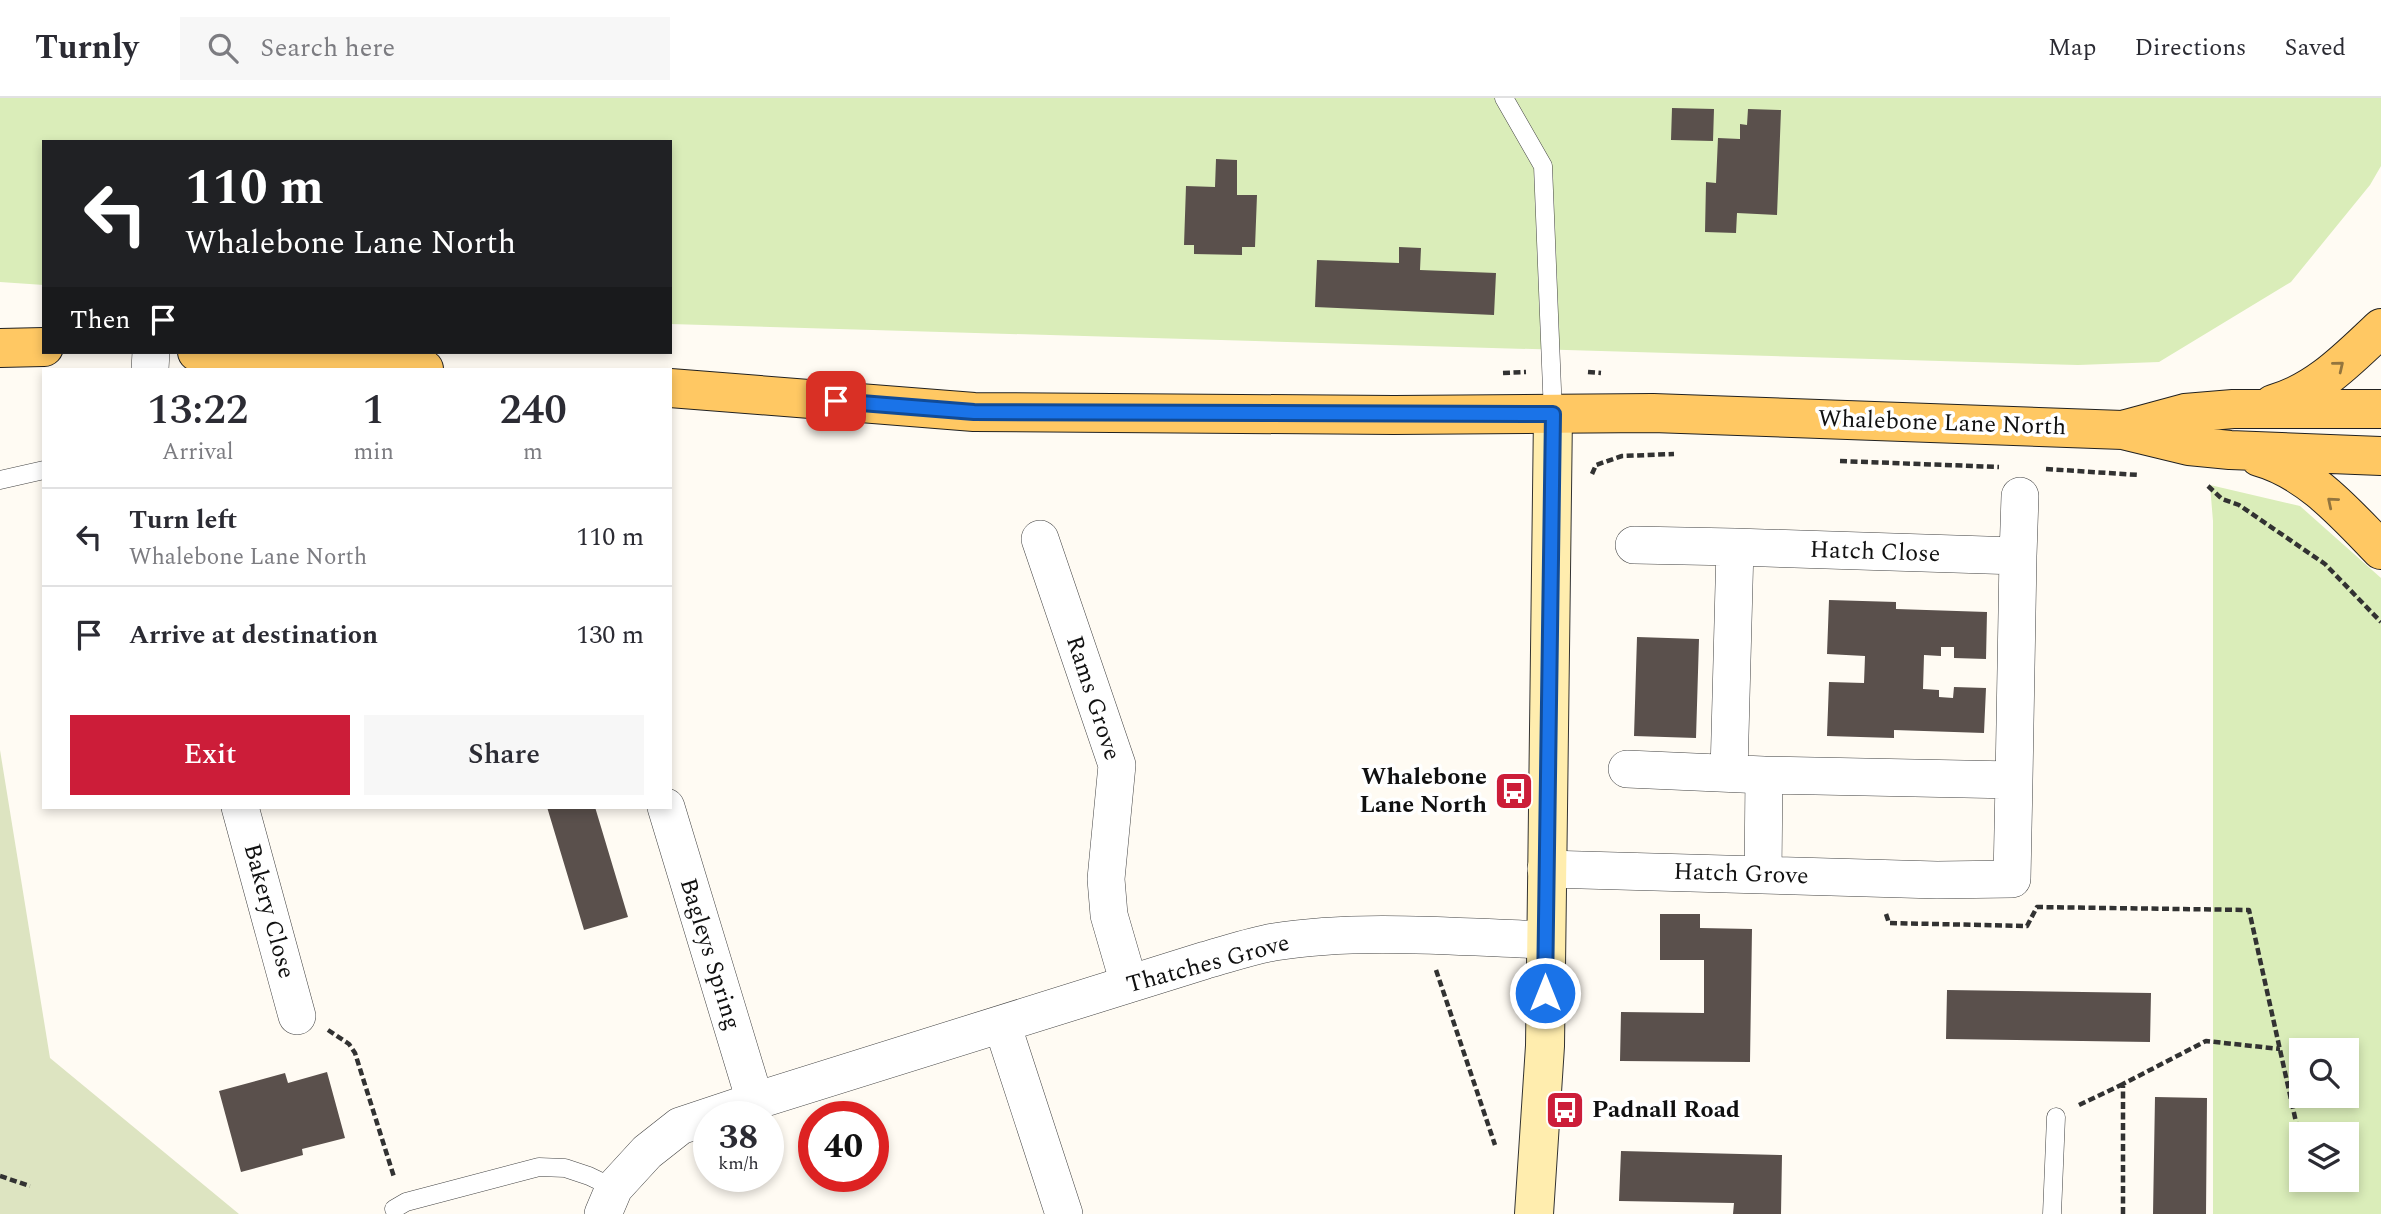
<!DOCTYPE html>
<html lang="en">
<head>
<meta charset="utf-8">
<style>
  :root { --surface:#fff; --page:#f7f7f7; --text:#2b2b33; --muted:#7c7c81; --line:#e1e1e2; --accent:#cc1d39 }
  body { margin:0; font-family:Spectral,serif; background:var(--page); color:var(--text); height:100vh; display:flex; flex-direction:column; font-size:26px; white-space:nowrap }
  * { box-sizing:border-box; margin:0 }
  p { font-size:23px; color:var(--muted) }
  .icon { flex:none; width:38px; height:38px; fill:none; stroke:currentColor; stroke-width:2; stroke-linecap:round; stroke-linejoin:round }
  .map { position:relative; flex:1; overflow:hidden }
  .side { position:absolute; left:42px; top:270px; width:630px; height:441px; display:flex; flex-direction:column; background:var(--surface); border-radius:0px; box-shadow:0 4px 10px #0003 }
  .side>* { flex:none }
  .banner { position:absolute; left:42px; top:42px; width:630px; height:214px; border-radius:0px; box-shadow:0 4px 10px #0003; background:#202124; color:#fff; overflow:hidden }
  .tools { position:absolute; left:2289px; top:940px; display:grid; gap:14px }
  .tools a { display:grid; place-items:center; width:70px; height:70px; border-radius:0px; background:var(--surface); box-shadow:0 4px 10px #0003; font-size:35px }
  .speed { position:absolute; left:693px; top:1003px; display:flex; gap:14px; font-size:35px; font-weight:700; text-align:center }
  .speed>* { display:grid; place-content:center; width:91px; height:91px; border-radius:50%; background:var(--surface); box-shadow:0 4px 10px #0003; line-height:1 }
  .speed small { font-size:18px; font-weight:400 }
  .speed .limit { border:10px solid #d22; background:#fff; color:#111 }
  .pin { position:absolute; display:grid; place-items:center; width:60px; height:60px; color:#fff; margin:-30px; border-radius:14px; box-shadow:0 4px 10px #0006 }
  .me { position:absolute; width:77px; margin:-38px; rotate:0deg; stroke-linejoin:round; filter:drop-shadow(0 0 5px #0008) }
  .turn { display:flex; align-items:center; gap:24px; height:147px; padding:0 28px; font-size:32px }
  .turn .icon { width:91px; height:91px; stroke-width:2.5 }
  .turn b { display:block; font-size:49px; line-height:60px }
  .then { display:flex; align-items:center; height:66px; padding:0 28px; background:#0003; gap:14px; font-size:26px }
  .eta { display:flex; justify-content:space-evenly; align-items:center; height:119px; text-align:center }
  .eta b { font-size:42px; font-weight:600; line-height:49px }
  .primary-button { display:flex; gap:14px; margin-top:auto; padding:14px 28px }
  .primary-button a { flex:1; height:80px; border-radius:0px; background:var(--accent); color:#fff; font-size:28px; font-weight:600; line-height:80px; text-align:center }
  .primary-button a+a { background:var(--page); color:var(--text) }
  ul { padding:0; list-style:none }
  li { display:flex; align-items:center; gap:21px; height:98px; padding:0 28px; border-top:2px solid var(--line) }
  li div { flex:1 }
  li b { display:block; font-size:26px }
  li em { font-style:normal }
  header { display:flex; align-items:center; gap:42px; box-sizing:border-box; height:98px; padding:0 35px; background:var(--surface); border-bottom:2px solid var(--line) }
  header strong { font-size:33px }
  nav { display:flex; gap:38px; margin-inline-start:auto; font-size:24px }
  .search { width:490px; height:63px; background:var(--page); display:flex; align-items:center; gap:18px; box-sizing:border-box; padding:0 24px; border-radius:0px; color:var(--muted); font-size:26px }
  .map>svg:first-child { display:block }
  .green { fill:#daedb9; fill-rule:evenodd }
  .cemetery { fill:#dde4c1 }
  .building { fill:#5a504c }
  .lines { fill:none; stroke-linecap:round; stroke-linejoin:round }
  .lane-casing { stroke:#434343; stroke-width:19 }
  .street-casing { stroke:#434343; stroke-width:38 }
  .secondary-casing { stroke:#323232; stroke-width:40 }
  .primary-casing { stroke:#212121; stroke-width:40 }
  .path { stroke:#323232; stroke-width:4.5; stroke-dasharray:7 3.5; stroke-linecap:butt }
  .lane { stroke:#fff; stroke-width:18 }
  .street { stroke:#fff; stroke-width:37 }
  .secondary { stroke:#ffedae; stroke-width:38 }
  .primary { stroke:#ffc863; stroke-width:38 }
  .oneway { stroke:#93753e }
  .route-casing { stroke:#114b97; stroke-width:18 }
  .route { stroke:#1a73e8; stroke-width:12 }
  .labels { text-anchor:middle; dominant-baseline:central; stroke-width:7; stroke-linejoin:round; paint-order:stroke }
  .street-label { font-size:24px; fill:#101010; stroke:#fff }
  .poi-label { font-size:24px; font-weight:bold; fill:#101010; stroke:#fff; text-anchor:end }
</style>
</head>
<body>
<header>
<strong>Turnly</strong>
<div class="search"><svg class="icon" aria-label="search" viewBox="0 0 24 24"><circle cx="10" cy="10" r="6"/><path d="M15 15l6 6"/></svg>Search here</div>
<nav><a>Map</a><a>Directions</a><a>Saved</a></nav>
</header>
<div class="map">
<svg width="2381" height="1116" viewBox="0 0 2381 1116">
  <rect width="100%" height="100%" fill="#fffbf3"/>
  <!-- green -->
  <path class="green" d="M 0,0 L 2381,0 L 2381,68 L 2370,87 L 2291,184 L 2159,264 L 2078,267 L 670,226 L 670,44 L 44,44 L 44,187 L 0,184 Z
    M 2210,387 L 2300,408 L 2381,480 L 2381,1116 L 2213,1116 L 2213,423 ZM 2301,952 L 2347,952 L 2347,998 L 2301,998 ZM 2301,1036 L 2347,1036 L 2347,1082 L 2301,1082 Z"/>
  <!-- cemetery -->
  <path class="cemetery" d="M 0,652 L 50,960 L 239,1116 L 0,1116 Z"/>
  <!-- building -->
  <path class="building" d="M 1672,10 L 1714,11 L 1713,43 L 1671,42 Z
    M 1748,11 L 1781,12 L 1777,117 L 1737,115 L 1736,135 L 1705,134 L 1706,84 L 1716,85 L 1718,40 L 1740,41 L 1740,26 L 1747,27 Z
    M 1216,61 L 1237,62 L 1237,97 L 1257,97 L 1255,149 L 1242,149 L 1242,157 L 1194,156 L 1194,147 L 1184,147 L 1186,88 L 1215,89 Z
    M 1399,149 L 1421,150 L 1420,172 L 1496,175 L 1494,217 L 1315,209 L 1317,162 L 1399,165 Z
    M 1829,502 L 1896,504 L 1896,511 L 1987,514 L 1986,561 L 1954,560 L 1954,549 L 1941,549 L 1941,558 L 1924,557 L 1923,591 L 1939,592 L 1939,599 L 1953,600 L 1954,589 L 1986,590 L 1984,635 L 1894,632 L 1894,640 L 1827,638 L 1829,584 L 1864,585 L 1865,558 L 1827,556 Z
    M 1637,539 L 1699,541 L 1696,640 L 1634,638 Z
    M 547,709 L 595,709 L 628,819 L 584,832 Z
    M 1660,816 L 1700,816 L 1700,830 L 1752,831 L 1750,964 L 1620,963 L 1621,914 L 1704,915 L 1704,862 L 1660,862 Z
    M 1947,892 L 2151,895 L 2150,944 L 1946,941 Z
    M 327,974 L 345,1040 L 302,1051 L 303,1057 L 241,1074 L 219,993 L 285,975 L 288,985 Z
    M 2155,999 L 2207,1000 L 2206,1116 L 2153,1116 Z
    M 1621,1053 L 1782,1057 L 1781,1116 L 1733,1116 L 1734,1105 L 1619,1103 Z"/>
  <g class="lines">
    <!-- lane casing -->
    <g class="lane-casing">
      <path id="lane" d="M 1504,0 L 1543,68 L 1553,316
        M 0,382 L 44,372
        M 394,1111 L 406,1104 L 539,1069 L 565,1070 L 589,1078 L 614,1090
        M 2052,1116 L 2056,1019"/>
    </g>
    <!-- street casing -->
    <g class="street-casing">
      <path id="street" d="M 150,271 L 151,254
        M 1040,441 L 1117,667 L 1106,781 L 1109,817 L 1129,886
        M 1634,447 L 1735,449
        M 2018,458 L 2020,398
        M 1627,671 L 1764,677 L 1763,777
        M 1729,675 L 1735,449 L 2018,458 L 2014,682
        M 240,709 L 297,918
        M 666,709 L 755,1003
        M 1546,771 L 1937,782 L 2012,781 L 2014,682 L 1764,677
        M 1002,926 L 1064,1116
        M 603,1116 L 614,1090 L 647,1054 L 680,1028 L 755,1003 L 1206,862 C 1228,856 1251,848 1274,844 C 1358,830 1459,839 1546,842"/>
    </g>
    <!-- secondary casing -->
    <g class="secondary-casing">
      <path id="secondary" d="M 1534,1116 L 1545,948 L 1553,316"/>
    </g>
    <!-- primary casing -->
    <g class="primary-casing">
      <path id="primary" d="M 0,250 L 44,249
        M 197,254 L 424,271
        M 670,290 L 974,314 L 1394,317 L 1653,315 L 2123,332 L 2189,348 L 2230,352 L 2381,358
        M 2273,306 C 2317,294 2349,260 2381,230
        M 2126,331 L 2185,315 L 2233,311 L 2381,311
        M 2259,359 C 2309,373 2346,416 2381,452"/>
    </g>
    <!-- path -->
    <path class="path" d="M 1588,274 L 1601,275
      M 1503,275 L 1526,274
      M 1840,363 L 1999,369
      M 2046,371 L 2139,377
      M 1592,376 L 1596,367 L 1622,358 L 1674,356
      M 2208,388 L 2222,401 L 2239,407 L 2325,466 L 2381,524
      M 1886,816 L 1889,825 L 2027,828 L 2037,809 L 2249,812 L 2298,1033
      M 1436,872 L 1495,1047
      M 328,932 L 349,946 L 355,955 L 394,1079
      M 2079,1007 L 2123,986
      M 0,1078 L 30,1088
      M 2123,1116 L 2123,986 L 2206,943 L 2280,951"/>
    <!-- lane -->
    <use href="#lane" class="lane"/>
    <!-- street -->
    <use href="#street" class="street"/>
    <!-- secondary -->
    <use href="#secondary" class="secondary"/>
    <!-- primary -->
    <use href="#primary" class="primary"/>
  </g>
  <!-- one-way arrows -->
  <defs><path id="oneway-chevron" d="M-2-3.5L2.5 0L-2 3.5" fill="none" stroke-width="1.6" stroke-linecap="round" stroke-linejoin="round" transform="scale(1.75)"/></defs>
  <g class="oneway">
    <use href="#oneway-chevron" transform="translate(2339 268) rotate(-39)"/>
    <use href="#oneway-chevron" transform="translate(2332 404) rotate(-140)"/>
  </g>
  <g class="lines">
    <!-- route casing -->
    <g class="route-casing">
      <path id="route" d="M 836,303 L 974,314 L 1553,316 L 1545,895"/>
    </g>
    <!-- route -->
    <use href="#route" class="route"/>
  </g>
  <!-- icons -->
  <defs>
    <g id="bus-square" transform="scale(2.0125)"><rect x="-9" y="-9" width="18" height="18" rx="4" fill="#cc1d39" stroke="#fff"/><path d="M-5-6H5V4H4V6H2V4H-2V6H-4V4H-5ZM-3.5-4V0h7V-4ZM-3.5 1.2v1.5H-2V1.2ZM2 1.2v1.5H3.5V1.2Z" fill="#fff"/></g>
  </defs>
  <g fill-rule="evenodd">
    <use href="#bus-square" x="1514" y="693"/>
    <use href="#bus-square" x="1565" y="1012"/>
  </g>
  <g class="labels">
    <!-- street labels -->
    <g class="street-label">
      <text transform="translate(1942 325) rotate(2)">Whalebone Lane North</text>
      <text transform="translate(1875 454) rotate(2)">Hatch Close</text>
      <text transform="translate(1093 600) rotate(72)">Rams Grove</text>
      <text transform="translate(1741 776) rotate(2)">Hatch Grove</text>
      <text transform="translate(269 813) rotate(75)">Bakery Close</text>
      <text transform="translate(710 856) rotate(73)">Bagleys Spring</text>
      <text transform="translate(1208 866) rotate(-15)">Thatches Grove</text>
    </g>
    <!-- poi labels -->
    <g class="poi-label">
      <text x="1487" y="679">Whalebone<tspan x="1487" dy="28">Lane North</tspan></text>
      <text x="1592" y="1012" text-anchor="start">Padnall Road</text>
    </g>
  </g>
</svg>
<div class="tools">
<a><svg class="icon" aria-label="search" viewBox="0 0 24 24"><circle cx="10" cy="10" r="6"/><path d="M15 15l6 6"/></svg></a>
<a><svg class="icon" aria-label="layers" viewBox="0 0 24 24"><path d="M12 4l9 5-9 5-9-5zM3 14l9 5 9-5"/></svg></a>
</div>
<div class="speed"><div>38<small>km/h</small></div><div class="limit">40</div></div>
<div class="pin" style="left:836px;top:303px;background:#d93025"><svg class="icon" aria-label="arrive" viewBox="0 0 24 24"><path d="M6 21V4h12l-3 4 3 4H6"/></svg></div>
<svg class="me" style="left:1545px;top:895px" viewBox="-20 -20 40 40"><circle r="17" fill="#1a73e8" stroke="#fff" stroke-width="3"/><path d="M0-11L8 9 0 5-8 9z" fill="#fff"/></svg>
<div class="banner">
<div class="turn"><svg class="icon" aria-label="left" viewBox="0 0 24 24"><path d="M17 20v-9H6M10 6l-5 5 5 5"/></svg><div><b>110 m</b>Whalebone Lane North</div></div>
<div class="then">Then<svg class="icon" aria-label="arrive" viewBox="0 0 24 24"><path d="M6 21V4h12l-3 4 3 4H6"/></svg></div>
</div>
<section class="side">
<div class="eta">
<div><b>13:22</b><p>Arrival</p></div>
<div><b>1</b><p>min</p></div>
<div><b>240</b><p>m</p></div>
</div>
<ul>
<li><svg class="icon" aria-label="left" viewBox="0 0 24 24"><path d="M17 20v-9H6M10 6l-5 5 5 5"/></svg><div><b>Turn left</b><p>Whalebone Lane North</p></div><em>110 m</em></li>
<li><svg class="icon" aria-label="arrive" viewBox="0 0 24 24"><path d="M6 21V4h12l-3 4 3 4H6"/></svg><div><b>Arrive at destination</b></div><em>130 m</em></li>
</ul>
<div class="primary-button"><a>Exit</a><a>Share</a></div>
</section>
</div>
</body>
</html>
